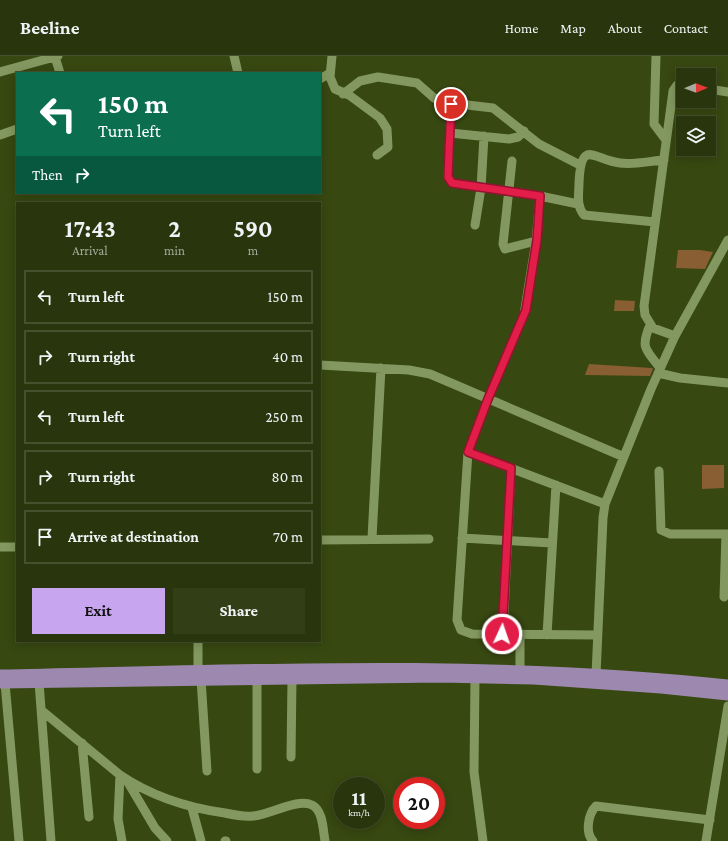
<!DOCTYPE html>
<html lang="en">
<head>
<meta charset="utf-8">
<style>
  :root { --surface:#29360d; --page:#313e16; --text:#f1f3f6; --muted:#a5ab9d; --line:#45502e; --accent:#c7a6ef }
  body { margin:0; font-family:"Crimson Pro",serif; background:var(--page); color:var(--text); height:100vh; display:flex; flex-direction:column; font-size:15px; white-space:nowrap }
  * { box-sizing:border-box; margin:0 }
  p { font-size:13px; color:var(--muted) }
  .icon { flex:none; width:22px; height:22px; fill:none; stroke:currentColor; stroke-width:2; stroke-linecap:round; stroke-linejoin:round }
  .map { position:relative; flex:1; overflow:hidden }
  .panel { position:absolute; left:16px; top:146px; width:305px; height:440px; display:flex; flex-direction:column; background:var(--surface); border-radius:0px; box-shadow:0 2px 10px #0003,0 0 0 1px var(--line) }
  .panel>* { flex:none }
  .guide { position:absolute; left:16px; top:16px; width:305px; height:122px; border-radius:0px; box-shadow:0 2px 10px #0003,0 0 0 1px var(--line); background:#0b6e4f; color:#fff; overflow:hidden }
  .needle { width:26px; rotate:89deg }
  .controls { position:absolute; left:676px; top:12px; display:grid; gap:8px }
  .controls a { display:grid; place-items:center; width:40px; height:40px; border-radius:0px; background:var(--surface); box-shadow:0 2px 10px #0003,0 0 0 1px var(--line); font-size:20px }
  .speed { position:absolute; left:333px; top:721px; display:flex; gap:8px; font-size:20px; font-weight:700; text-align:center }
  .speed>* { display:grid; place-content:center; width:52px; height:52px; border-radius:50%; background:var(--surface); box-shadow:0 2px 10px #0003,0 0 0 1px var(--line); line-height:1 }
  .speed small { font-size:10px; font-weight:400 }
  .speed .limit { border:6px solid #d22; background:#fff; color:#111 }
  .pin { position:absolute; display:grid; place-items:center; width:34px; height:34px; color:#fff; margin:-17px; border:2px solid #fff; border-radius:50%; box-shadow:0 1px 4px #0007 }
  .me { position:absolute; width:44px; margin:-22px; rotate:3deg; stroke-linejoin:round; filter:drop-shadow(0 0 3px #0008) }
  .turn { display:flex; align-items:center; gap:14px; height:84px; padding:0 16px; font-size:18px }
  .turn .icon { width:52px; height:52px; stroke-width:2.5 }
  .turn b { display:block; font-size:28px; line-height:34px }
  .then { display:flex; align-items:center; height:38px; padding:0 16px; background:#0003; gap:8px; font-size:15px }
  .eta { display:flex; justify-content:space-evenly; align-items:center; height:68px; text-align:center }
  .eta b { font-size:24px; font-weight:700; line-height:28px }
  .primary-button { display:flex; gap:8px; margin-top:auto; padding:8px 16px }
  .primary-button a { flex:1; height:46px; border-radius:0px; background:var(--accent); color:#111; font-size:16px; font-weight:700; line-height:46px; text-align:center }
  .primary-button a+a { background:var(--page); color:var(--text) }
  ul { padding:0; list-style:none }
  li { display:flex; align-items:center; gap:12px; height:54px; margin:0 8px 6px; padding:0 8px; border:2px solid var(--line); border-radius:0px }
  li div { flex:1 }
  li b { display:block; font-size:15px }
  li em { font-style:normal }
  header { display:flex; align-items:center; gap:24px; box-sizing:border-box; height:56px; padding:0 20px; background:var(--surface); border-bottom:1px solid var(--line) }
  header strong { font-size:19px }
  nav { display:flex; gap:22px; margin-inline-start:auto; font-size:14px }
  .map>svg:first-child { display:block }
  .building { fill:#885e32 }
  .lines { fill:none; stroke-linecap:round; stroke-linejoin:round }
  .minor { stroke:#839860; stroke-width:9 }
  .major { stroke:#9d88af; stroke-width:11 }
  .route-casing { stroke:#92132f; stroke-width:10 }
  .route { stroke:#e11d48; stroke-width:7 }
</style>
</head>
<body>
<header>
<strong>Beeline</strong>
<nav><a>Home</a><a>Map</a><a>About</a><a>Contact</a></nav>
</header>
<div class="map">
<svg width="728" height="785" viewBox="0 0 728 785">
  <rect width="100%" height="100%" fill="#374811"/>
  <!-- building -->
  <path class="building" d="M 678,194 L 700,194 L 713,196 L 705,213 L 676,212 Z
    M 615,244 L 635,245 L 634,255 L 614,255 Z
    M 589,308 L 652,312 L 653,313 L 650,320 L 585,319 Z
    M 702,409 L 724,409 L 724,432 L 702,433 Z"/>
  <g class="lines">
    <!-- minor -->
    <path class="minor" d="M 234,0 L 238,17
      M 332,0 L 330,21 L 335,33 L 349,39 L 380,62 L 387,73 L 388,91 L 377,99
      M 656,0 L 654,68 L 666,84
      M 55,1 L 60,17
      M 0,16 L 58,0
      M 320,23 L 330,17
      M 709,33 L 728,36
      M 343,38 L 360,25 L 378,21 L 417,27 L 434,42 L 447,45 L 451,48 L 448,121 L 452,127 L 540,140 L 578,148
      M 450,47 L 493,52 L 539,88 L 580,109
      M 450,77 L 509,83 L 518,81 L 524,75
      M 0,79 L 17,73
      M 512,105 L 503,188 L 505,193 L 536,185 L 540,140
      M 655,166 L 584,159 C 576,150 579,138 579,127 C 581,81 594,104 620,107 C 634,109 650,105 664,104
      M 475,169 L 481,132 L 484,80
      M 536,185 L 524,259 L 488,343 L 468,396 L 457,564 L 461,574 L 472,578 L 597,579
      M 650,269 C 640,293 646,293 660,312
      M 675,280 L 653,272 L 645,259 L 644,250 L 673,35 L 677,29 L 683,29
      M 320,309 L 409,314 L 430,318 L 624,401
      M 658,317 L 680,322 L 728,327
      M 468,396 L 605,448
      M 659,415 L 661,474 L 670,478 L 728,478
      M 372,482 L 381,312
      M 462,482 L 552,487
      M 320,484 L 429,483
      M 0,491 L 17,491
      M 724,541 L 726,478
      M 503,578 L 511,412
      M 547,579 L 556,429
      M 198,585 L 198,622
      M 520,614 L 520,578
      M 596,619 L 603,462 L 605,448 L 651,333 L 675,280 L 728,184
      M 475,622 L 474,716 L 483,785
      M 201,623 L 207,715
      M 39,626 L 51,785
      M 5,627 L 19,785
      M 41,654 L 120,719 L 118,763 L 122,785
      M 82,687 L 89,761
      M 291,701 L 292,623
      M 257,713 L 257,623
      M 120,719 C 151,740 189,752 225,757 C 234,759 244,761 253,760 C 269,759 297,742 312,749 C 323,754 323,774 325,785
      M 126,723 L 155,772 L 167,785
      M 192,752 L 201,785
      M 225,785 L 226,785
      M 593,785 C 585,777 588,758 596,750 L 710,764
      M 706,785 L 728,650"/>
    <!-- major -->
    <path class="major" d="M 0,619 C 243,614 486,603 728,629
      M 0,627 L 440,621 L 534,623 L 661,632 L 728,639"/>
  </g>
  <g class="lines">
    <!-- route casing -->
    <g class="route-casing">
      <path id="route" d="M 451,48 L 448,121 L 452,127 L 540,140 L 537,184 L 526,254 L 488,343 L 468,396 L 511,412 L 502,578"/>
    </g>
    <!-- route -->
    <use href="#route" class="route"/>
  </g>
</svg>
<div class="controls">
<a><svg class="needle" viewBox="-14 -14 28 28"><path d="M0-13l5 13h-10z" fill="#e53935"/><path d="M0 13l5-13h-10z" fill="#a5ab9d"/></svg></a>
<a><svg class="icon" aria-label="layers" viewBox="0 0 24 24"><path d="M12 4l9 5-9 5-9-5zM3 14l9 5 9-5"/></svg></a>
</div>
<div class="speed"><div>11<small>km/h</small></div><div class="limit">20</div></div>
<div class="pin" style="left:451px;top:48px;background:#d93025"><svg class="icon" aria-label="arrive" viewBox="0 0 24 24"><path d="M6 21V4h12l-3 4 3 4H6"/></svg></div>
<svg class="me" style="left:502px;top:578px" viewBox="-20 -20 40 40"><circle r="17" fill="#e11d48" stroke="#fff" stroke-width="3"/><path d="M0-11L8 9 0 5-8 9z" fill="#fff"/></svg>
<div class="guide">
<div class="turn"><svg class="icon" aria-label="left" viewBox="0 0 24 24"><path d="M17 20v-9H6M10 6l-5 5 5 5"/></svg><div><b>150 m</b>Turn left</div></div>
<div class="then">Then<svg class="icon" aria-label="right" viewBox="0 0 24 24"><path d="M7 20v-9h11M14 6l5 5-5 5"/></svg></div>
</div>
<section class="panel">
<div class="eta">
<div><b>17:43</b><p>Arrival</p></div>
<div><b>2</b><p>min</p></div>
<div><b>590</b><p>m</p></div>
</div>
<ul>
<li><svg class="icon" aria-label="left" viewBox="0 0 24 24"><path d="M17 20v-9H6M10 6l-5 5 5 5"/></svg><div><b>Turn left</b></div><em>150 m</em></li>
<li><svg class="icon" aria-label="right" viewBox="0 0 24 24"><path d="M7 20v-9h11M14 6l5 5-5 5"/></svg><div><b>Turn right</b></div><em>40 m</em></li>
<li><svg class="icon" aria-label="left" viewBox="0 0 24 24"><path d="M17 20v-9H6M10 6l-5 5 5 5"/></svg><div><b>Turn left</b></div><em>250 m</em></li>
<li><svg class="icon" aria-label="right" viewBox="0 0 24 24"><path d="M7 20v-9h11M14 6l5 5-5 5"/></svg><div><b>Turn right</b></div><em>80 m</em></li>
<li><svg class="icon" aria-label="arrive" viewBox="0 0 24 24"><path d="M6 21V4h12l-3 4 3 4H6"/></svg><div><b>Arrive at destination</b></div><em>70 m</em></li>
</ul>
<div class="primary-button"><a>Exit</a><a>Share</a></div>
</section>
</div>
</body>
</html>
